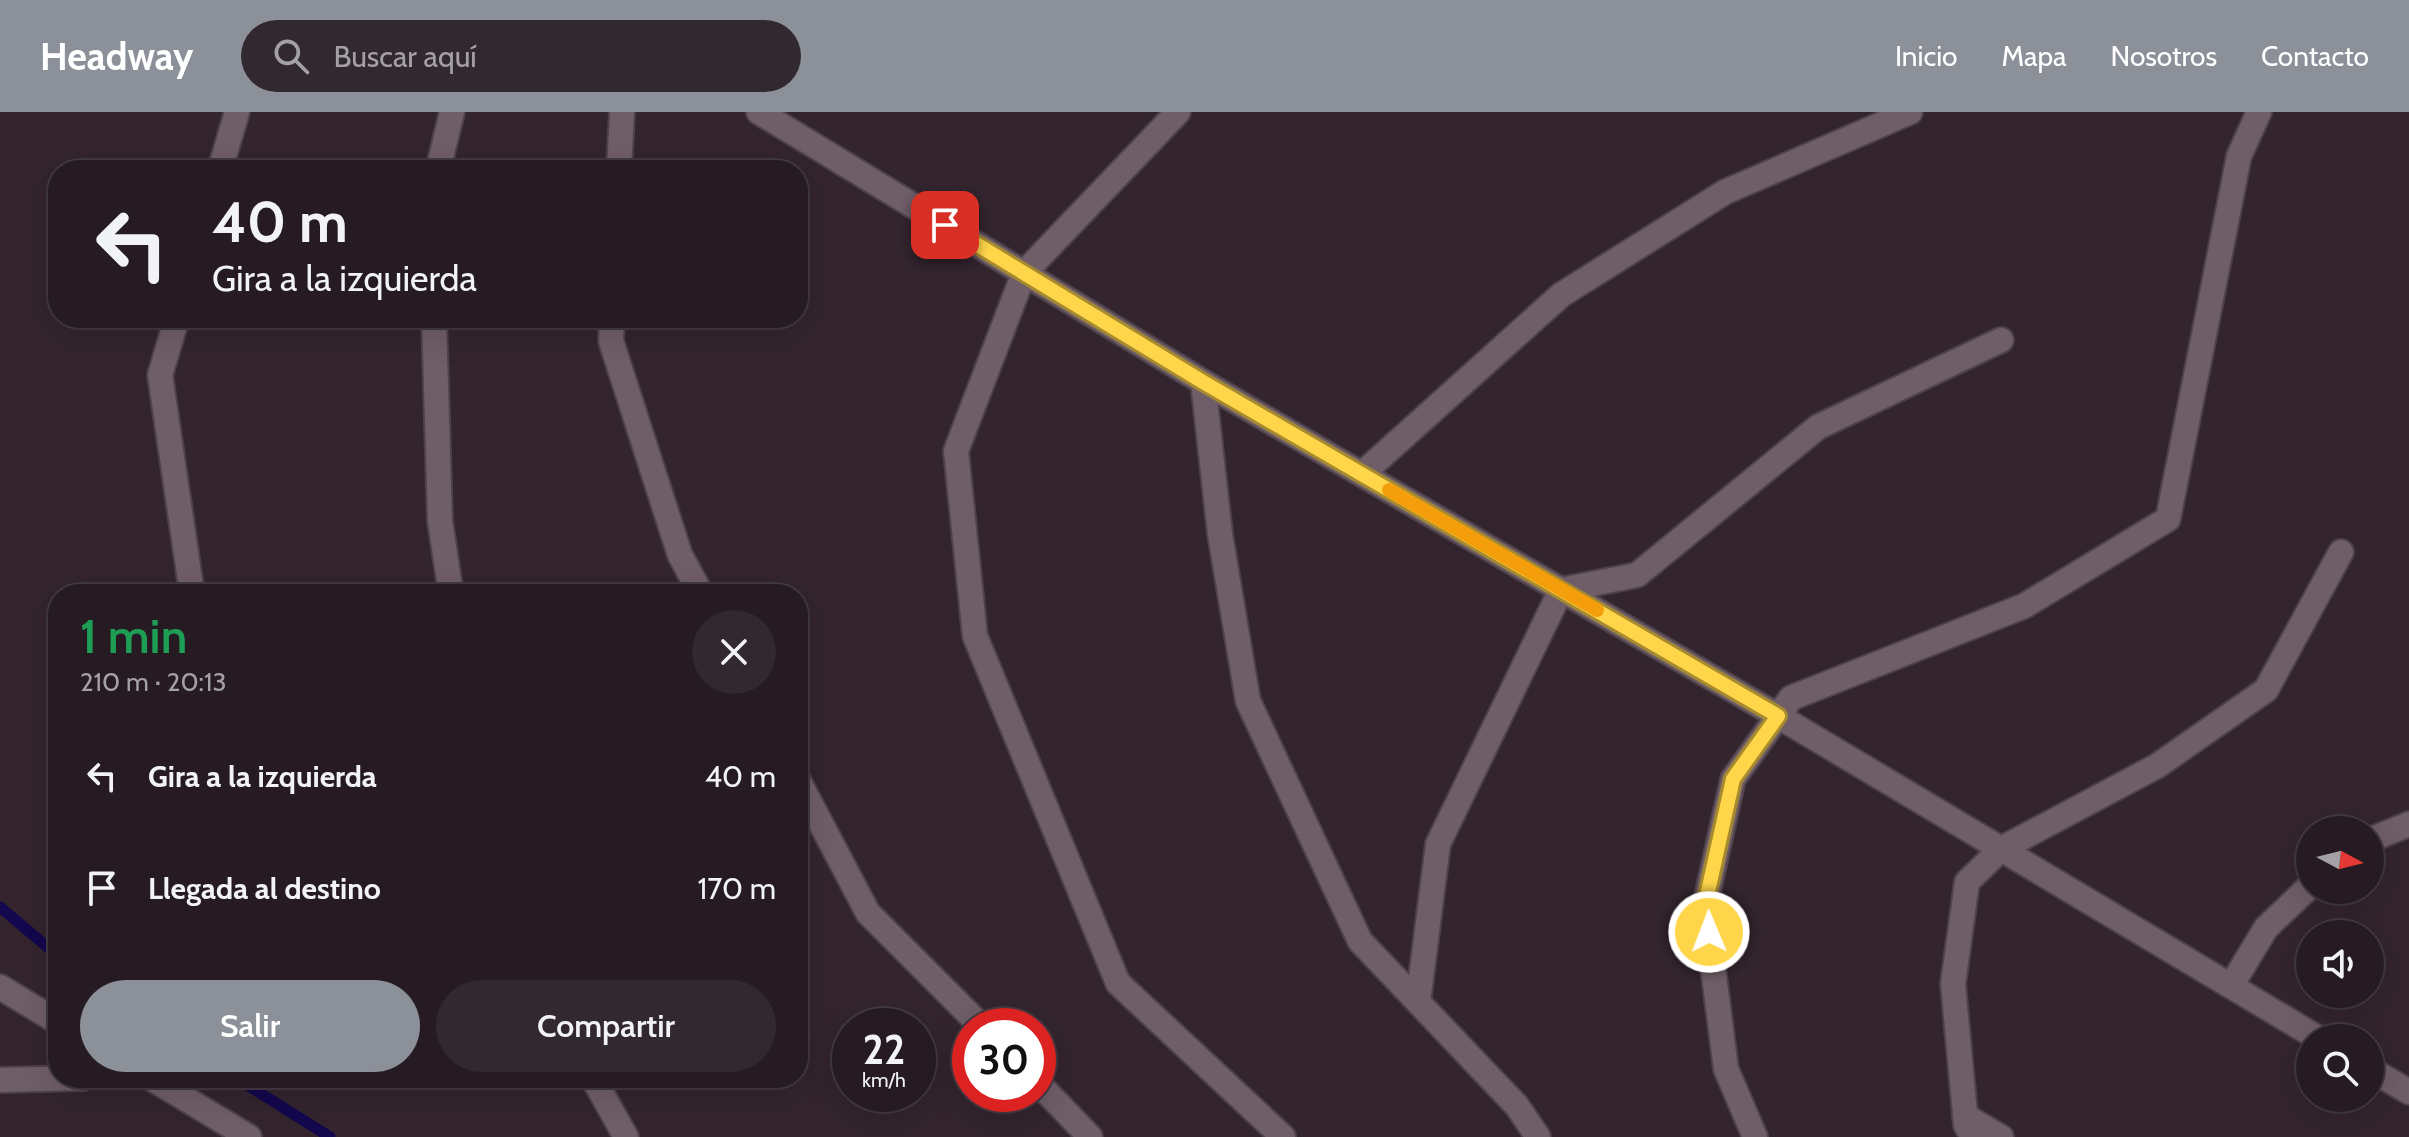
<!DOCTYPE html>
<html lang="es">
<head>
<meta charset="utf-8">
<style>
  :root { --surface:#261b22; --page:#32282f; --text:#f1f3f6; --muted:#a4a1a5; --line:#423940; --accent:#8c9099 }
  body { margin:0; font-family:Cabin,sans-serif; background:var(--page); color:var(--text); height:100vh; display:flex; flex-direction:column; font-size:30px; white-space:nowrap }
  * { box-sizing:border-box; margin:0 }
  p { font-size:26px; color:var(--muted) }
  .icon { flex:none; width:44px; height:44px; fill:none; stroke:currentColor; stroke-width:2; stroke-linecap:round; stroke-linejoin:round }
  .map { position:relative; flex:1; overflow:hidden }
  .sheet { position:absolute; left:48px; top:472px; width:760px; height:504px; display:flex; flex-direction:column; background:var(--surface); border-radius:32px; box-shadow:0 8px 32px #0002,0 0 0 2px var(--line) }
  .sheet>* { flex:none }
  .banner { position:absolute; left:48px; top:48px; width:760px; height:168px; border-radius:32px; box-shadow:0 8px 32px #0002,0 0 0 2px var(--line); background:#261b22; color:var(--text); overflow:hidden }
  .needle { width:52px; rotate:97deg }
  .buttons { position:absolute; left:2296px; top:704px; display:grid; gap:16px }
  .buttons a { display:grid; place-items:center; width:88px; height:88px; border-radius:50%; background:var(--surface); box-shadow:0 8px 32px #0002,0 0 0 2px var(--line); font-size:40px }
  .speed { position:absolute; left:832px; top:896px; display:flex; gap:16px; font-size:40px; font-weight:700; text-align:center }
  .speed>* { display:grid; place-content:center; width:104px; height:104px; border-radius:50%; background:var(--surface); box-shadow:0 8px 32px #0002,0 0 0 2px var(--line); line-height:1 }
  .speed small { font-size:20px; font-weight:400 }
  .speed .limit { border:12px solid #d22; background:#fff; color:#111 }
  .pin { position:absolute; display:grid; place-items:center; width:68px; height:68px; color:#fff; margin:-34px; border-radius:16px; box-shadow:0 4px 12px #0006 }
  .me { position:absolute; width:88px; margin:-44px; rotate:359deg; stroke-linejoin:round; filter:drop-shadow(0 0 6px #0008) }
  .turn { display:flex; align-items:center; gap:28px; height:168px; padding:0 32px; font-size:36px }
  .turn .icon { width:104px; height:104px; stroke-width:2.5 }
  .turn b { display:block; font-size:56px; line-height:68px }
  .round { display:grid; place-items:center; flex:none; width:84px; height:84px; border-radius:42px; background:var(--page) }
  .headline { display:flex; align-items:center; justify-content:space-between; height:136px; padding:0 32px }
  h1 { font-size:48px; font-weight:600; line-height:60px; color:#1e9e55 }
  .primary-button { display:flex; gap:16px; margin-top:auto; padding:16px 32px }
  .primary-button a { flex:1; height:92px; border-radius:48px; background:var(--accent); color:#fff; font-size:32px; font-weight:600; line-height:92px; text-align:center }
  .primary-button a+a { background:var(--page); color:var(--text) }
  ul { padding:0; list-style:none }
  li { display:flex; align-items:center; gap:24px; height:112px; padding:0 32px }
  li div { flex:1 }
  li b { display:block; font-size:30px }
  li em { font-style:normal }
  header { display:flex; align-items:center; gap:48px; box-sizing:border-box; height:112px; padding:0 40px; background:var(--accent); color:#fff }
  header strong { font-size:38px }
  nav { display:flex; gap:44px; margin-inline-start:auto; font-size:28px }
  .search { width:560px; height:72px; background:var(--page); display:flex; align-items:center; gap:20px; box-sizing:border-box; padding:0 28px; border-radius:44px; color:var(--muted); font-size:30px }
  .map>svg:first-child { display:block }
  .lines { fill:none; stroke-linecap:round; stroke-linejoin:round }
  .stream { stroke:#13074d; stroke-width:11 }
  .minor-casing { stroke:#4e424a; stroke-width:28 }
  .minor { stroke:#6f5d68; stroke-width:24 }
  .route-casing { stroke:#a68a30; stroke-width:20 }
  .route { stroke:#ffd54a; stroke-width:14 }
  .slow { stroke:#f59e0b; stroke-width:14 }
</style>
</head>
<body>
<header>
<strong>Headway</strong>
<div class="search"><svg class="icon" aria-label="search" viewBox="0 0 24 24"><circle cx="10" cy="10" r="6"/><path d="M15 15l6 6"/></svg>Buscar aquí</div>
<nav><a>Inicio</a><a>Mapa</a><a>Nosotros</a><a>Contacto</a></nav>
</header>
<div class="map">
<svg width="2409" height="1025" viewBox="0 0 2409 1025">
  <rect width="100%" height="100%" fill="#33242e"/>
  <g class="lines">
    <!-- stream -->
    <path class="stream" d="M 0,795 L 58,844
      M 236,966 L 330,1025"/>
    <!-- minor casing -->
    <g class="minor-casing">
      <path id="minor" d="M 759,0 L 1203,270 L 1778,604 L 2318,926
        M 1178,0 L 1024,161 L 956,339 L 975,524 L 1118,871 L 1283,1025
        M 220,58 L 237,0
        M 438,58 L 452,0
        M 619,58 L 622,0
        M 177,206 L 160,263 L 192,482
        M 434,206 L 440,409 L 451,482
        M 612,206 L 611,229 L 680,443 L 701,482
        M 1203,270 L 1220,422 L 1248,589 L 1360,829 L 1517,994 L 1538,1025
        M 1362,362 L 1561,183 L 1725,80 L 1910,0
        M 798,668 L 868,801 L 981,914
        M 2370,728 L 2409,712
        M 2231,874 L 2266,816 L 2310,774
        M 0,875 L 58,910
        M 1418,890 L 1438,732 L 1561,478 L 1637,463 L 1818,315 L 2001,228
        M 2370,957 L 2409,980
        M 151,966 L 249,1025
        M 593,966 L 626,1025
        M 0,968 L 82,966
        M 1038,971 L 1090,1025
        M 1965,1004 L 2001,1025
        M 1755,1025 L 1726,957 L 1705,793 L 1733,667 L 1791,586 L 2024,494 L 2168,407 L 2239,44 L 2259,0
        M 1973,1025 L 1966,1013 L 1953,872 L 1967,770 L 2001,737 L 2157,654 L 2266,578 L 2341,440"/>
    </g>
    <!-- minor -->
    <use href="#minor" class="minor"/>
  </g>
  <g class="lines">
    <!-- route casing -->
    <g class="route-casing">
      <path id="route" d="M 945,113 L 1203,270 L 1778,604 L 1733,667 L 1705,793 L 1709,820"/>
    </g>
    <!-- route -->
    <use href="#route" class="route"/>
    <!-- slow -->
    <path class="slow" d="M 1389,378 L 1597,498"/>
  </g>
</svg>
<div class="buttons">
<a><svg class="needle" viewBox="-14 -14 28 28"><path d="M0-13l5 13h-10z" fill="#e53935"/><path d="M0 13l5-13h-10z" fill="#a4a1a5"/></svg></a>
<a><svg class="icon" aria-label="sound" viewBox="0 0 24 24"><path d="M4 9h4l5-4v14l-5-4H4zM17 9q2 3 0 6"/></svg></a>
<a><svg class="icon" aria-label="search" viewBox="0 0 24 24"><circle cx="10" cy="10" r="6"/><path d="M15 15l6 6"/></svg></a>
</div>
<div class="speed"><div>22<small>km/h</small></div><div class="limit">30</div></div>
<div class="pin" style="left:945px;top:113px;background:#d93025"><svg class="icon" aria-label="arrive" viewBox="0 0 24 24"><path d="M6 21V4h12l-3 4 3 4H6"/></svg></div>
<svg class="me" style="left:1709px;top:820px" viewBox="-20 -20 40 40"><circle r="17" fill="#ffd54a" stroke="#fff" stroke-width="3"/><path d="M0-11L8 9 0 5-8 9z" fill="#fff"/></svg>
<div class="banner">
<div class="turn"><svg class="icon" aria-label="left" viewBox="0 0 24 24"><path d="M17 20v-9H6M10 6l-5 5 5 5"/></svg><div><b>40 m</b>Gira a la izquierda</div></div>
</div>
<section class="sheet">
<div class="headline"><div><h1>1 min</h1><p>210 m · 20:13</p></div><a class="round"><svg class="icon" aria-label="close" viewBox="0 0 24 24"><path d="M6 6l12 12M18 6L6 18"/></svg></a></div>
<ul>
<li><svg class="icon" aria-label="left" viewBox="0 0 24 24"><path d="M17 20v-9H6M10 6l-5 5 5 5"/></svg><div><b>Gira a la izquierda</b></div><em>40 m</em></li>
<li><svg class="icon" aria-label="arrive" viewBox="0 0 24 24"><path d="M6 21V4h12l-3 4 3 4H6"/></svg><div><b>Llegada al destino</b></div><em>170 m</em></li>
</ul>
<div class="primary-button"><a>Salir</a><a>Compartir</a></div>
</section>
</div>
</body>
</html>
